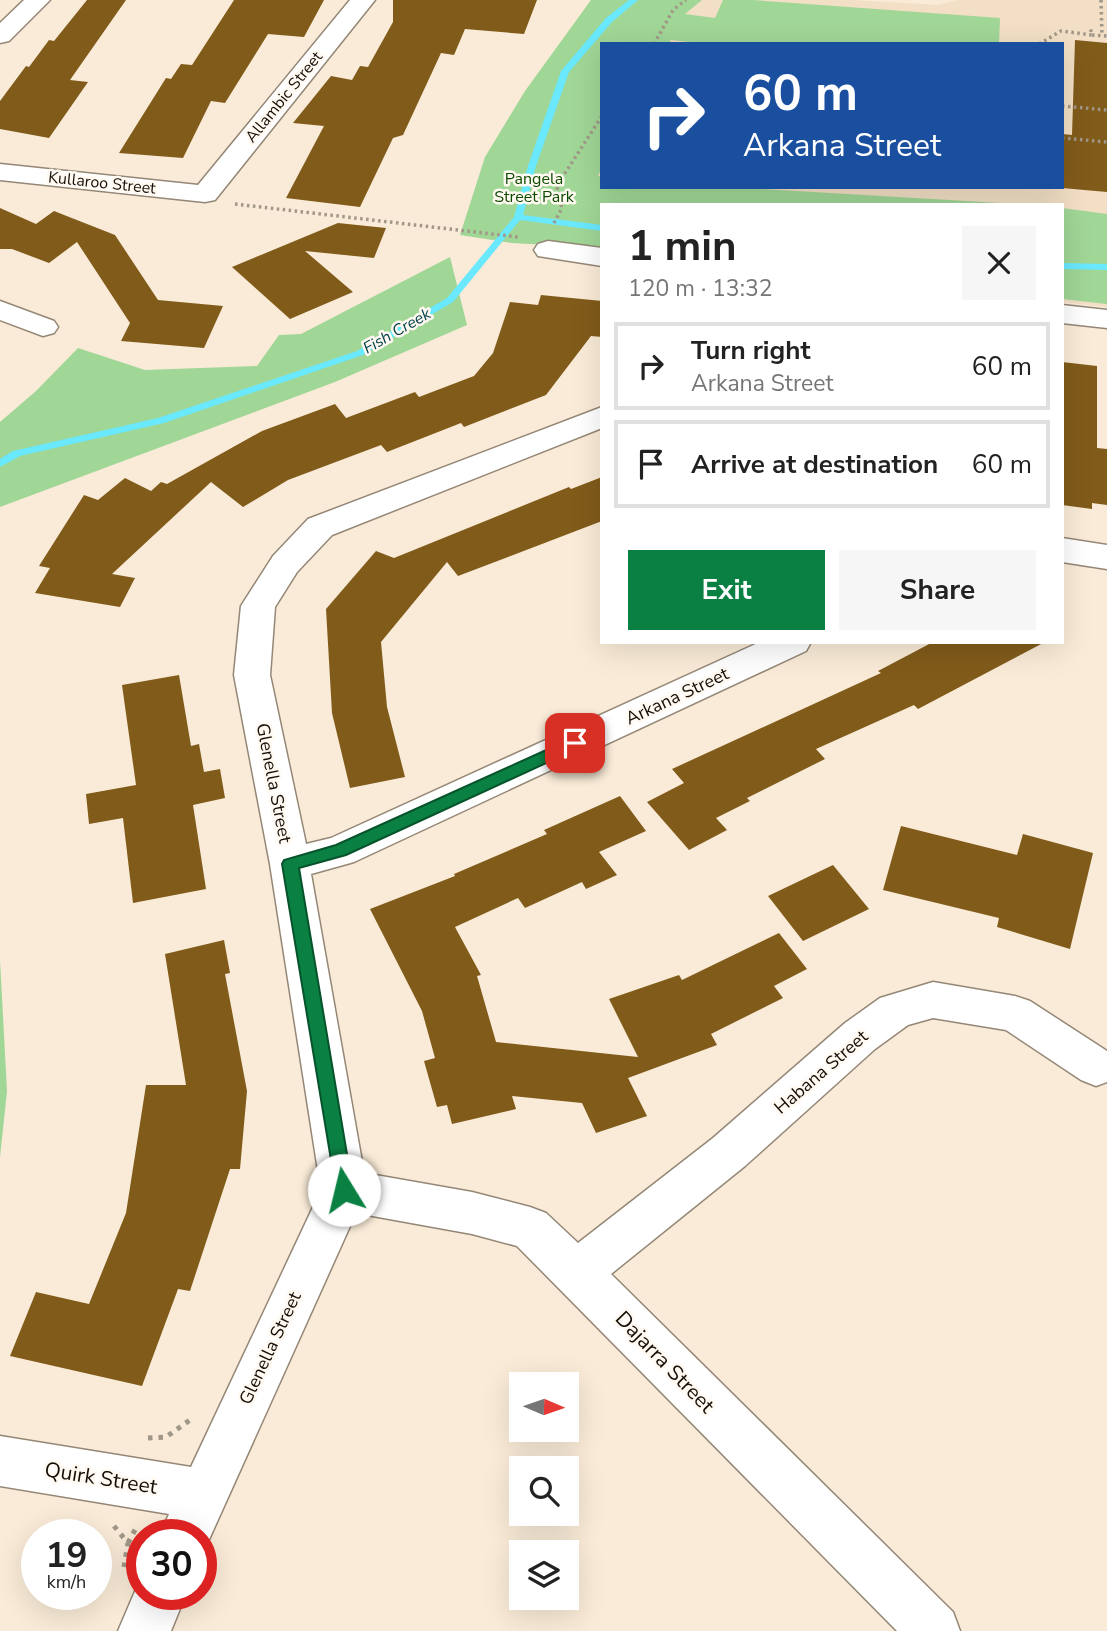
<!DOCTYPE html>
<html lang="en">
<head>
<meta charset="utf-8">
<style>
  :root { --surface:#fff; --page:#f6f6f6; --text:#222; --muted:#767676; --line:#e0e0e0; --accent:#0b8043 }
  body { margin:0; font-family:"Nunito Sans",sans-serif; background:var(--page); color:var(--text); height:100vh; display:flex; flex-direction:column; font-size:26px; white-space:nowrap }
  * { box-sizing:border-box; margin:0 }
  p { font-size:23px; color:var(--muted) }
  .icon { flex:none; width:38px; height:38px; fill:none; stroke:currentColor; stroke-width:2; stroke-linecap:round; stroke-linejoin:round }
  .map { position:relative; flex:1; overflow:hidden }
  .side { position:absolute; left:600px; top:203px; width:464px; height:441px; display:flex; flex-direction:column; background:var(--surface); border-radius:0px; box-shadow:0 7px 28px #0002 }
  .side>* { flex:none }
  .hud { position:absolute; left:600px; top:42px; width:464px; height:147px; border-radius:0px; box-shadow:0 7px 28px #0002; background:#1a4fa0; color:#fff; overflow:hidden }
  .needle { width:46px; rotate:92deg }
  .buttons { position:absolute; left:509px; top:1372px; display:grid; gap:14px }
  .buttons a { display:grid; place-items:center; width:70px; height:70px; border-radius:0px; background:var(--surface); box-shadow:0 7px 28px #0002; font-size:35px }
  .speed { position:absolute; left:21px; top:1519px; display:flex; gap:14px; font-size:35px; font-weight:700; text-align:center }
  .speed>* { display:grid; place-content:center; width:91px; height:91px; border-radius:50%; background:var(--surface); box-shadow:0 7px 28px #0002; line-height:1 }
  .speed small { font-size:18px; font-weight:400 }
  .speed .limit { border:10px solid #d22; background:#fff; color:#111 }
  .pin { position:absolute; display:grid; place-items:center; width:60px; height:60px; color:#fff; margin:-30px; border-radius:14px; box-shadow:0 4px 10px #0006 }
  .me { position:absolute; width:77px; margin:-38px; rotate:351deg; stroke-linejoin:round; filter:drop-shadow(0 0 5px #0008) }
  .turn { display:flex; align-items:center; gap:24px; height:147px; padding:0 28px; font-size:32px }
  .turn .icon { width:91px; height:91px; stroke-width:2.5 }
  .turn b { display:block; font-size:49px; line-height:60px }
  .round { display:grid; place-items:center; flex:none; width:74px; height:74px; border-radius:0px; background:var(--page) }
  .summary { display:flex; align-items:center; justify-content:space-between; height:119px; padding:0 28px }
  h1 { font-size:42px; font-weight:700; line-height:52px }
  .button { display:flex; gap:14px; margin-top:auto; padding:14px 28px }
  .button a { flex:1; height:80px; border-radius:0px; background:var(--accent); color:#fff; font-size:28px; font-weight:700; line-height:80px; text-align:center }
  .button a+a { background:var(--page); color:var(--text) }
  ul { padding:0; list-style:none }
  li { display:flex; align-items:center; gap:21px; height:88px; margin:0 14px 10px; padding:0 14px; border:4px solid var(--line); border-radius:0px }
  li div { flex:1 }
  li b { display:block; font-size:26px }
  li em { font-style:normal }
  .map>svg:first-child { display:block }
  .built { fill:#f2dfc5 }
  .green { fill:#a0d696 }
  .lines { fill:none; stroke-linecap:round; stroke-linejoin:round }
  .stream { fill:#69e8fe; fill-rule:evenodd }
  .building { fill:#815b1a }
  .minor-casing { stroke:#948776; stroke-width:3 }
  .path-far1 { stroke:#a19788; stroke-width:3.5; stroke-dasharray:2.5 3.5; stroke-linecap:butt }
  .path { stroke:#a19788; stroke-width:5; stroke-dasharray:4.5 6; stroke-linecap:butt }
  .minor { fill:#fff; fill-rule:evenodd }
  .route { fill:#0b8043; stroke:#07532c; stroke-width:2 }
  .labels { text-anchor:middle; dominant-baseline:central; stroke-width:5; stroke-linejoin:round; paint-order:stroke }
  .far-street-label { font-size:16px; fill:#141009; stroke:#fff9f1 }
  .far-park-label { font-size:16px; fill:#0d4a01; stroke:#fff9f1 }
  .far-water-label { font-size:16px; font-style:italic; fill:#03414a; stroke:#fff9f1 }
  .street-label { font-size:18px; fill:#141009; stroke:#fff9f1 }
  .near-street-label { font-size:21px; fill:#141009; stroke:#fff9f1 }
</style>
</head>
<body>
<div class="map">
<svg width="1107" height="1631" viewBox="0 0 1107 1631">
  <rect width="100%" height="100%" fill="#f9ebd7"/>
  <!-- built -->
  <path class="built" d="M 702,0 L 853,0 L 938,5 L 957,0 L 1107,0 L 1107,307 L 1062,302 L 1062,205 L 602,205 L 584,246 L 590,190 L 602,168 L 602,187 L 1062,187 L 1062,44 L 669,44 L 686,12 Z"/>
  <!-- green -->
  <path class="green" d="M 591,0 L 702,0 L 685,14 L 715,18 L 723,0 L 752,0 L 1000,18 L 999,44 L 706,44 L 671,40 L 669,44 L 602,44 L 602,168 L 598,176 L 602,176 L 602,187 L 726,187 L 1034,205 L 602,205 L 602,248 L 512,243 L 460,235 L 485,157 L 525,91 Z
    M 1062,208 L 1107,214 L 1107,304 L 1062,299 Z
    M 450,257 L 467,325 L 335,382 L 0,507 L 0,422 L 36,391 L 78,348 L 145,370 L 257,366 L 279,335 L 301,334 Z
    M 0,960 L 7,1091 L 0,1157 Z"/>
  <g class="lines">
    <!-- stream -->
    <path class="stream" d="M 629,0 L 638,0 L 612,22 L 569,72 L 536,166 L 523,215 L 602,225 L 602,231 L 520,220 L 453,302 L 363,355 L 164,423 L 20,456 L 0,467 L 0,459 L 13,451 L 158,418 L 357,351 L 447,298 L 514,217 L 528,166 L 561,71 L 606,18 Z
      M 1062,263 L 1107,264 L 1107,270 L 1062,269 Z"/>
  </g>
  <!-- building -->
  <path class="building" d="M 87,0 L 126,0 L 70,80 L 88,82 L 49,138 L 0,129 L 0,101 L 26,66 L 29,67 L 49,40 L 54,41 Z
    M 234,0 L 324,0 L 304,37 L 268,34 L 225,103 L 211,101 L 183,158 L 119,153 L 166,78 L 171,79 L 181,64 L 192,65 Z
    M 393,0 L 537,0 L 524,34 L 465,29 L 454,55 L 441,53 L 403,135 L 393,138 L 360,207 L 286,198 L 324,126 L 293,123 L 331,76 L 352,80 L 360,66 L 368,67 L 393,22 Z
    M 1075,40 L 1107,43 L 1107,192 L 1062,188 L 1062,134 L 1072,135 Z
    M 0,208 L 36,224 L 54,211 L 115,235 L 158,300 L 223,306 L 204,348 L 121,341 L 130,323 L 77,242 L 49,263 L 12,249 L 0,249 Z
    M 338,223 L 386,228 L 374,258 L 305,251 L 353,292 L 290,319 L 232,267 Z
    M 541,295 L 602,301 L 602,337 L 591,336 L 546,395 L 464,427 L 461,423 L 387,452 L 381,445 L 288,480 L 243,507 L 211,482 L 112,574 L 135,578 L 120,607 L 35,593 L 50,568 L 39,566 L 84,495 L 98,500 L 125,478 L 151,491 L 161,482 L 167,484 L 262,431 L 335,404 L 346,418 L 415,392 L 419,397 L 474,376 L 493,353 L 510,302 L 538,305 Z
    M 1062,362 L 1097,366 L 1097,448 L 1107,449 L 1107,505 L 1092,503 L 1092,509 L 1062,505 Z
    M 602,477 L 602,521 L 458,576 L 447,562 L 381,642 L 387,707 L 405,777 L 350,788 L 332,713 L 326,609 L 376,551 L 394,558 L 569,487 L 571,489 Z
    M 933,642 L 1045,642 L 918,709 L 914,705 L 816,749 L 825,759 L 747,798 L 750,801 L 716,818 L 727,830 L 689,850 L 647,802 L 684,783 L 672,769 L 881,673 L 878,671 Z
    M 179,675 L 191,746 L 199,744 L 204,772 L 220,769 L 225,798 L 193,805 L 206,889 L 133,903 L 123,818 L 89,824 L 86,794 L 136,785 L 122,685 Z
    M 620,796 L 646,831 L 599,852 L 617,875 L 586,889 L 582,882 L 525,908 L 518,898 L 455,927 L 481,975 L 477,976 L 496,1042 L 638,1057 L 609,999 L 679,975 L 682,980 L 779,933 L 807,969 L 774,986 L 783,998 L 711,1034 L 717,1045 L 628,1078 L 647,1116 L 596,1133 L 582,1103 L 512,1096 L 516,1109 L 452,1124 L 447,1105 L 437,1107 L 424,1061 L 435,1058 L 422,1011 L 370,909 L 455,876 L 454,874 L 547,834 L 544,830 Z
    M 901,826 L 1017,855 L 1023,834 L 1093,853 L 1070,949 L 997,927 L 999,918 L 883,890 Z
    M 833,865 L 869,909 L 803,941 L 768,896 Z
    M 224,940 L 230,973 L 225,974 L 247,1091 L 240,1169 L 230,1169 L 190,1291 L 178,1289 L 142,1386 L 10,1356 L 36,1292 L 89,1304 L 126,1213 L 146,1085 L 186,1085 L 165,954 Z"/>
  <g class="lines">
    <!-- minor casing -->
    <g class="minor-casing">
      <path id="minor" d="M 24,0 L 50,0 L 9,41 L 0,43 L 0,23 Z
        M 350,0 L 375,0 L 215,200 L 205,202 L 0,180 L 0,164 L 198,185 Z
        M 548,241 L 602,248 L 602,266 L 538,256 L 534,250 L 538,244 Z
        M 0,301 L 54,321 L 58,327 L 54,333 L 43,336 L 0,320 Z
        M 1062,305 L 1107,310 L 1107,328 L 1062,323 Z
        M 602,407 L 602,428 L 332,535 L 297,572 L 275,607 L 270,675 L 306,844 L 331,838 L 760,642 L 811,642 L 806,651 L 354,862 L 311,874 L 364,1173 L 472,1192 L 530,1207 L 546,1213 L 578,1243 L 713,1138 L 845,1023 L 880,998 L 933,982 L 1015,996 L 1030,1001 L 1107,1051 L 1107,1082 L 1096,1086 L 1081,1080 L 1006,1030 L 933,1018 L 908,1025 L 875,1049 L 745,1166 L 611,1274 L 953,1612 L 960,1631 L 897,1631 L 517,1246 L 472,1234 L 356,1213 L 203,1553 L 201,1535 L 160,1535 L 169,1514 L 0,1486 L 0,1436 L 191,1467 L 321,1190 L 270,864 L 234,675 L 241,606 L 273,556 L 308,519 Z
        M 1062,538 L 1107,545 L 1107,569 L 1062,562 Z
        M 142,1575 L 142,1594 L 186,1594 L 171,1631 L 118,1631 Z"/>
    </g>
    <!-- path-far1 -->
    <path class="path-far1" d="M 1101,0 L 1102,36
      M 1092,35 L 1107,36
      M 654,44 L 673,10 L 686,0
      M 1039,44 L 1061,31 L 1092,35 L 1090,27
      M 1062,106 L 1107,110
      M 1062,138 L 1107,142
      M 235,204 L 518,237
      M 554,223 L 562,208 L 557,191 L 558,184 L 602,116"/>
    <!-- path -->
    <path class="path" d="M 148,1438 L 166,1437 L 190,1420
      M 114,1526 L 128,1543 L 124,1567
      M 128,1543 L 136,1528"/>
    <!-- minor -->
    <use href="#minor" class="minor"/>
  </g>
  <!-- route -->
  <path class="route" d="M 575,737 L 583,743 L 581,747 L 346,855 L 299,868 L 353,1190 L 350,1196 L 344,1199 L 337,1196 L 282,864 L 284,860 L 336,845 Z"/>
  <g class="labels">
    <!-- far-street labels -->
    <g class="far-street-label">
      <text transform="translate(284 97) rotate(-51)">Allambic Street</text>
      <text transform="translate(102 183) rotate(6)">Kullaroo Street</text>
    </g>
    <!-- far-park labels -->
    <g class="far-park-label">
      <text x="534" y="179">Pangela<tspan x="534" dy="18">Street Park</tspan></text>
    </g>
    <!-- far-water labels -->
    <g class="far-water-label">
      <text transform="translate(397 331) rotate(-30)">Fish Creek</text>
    </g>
    <!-- street labels -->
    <g class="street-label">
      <text transform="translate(677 696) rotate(-25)">Arkana Street</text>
      <text transform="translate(274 783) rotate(79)">Glenella Street</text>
      <text transform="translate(821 1072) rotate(-41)">Habana Street</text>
      <text transform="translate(270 1348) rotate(-65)">Glenella Street</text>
    </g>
    <!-- near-street labels -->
    <g class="near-street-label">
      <text transform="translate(665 1362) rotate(46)">Dajarra Street</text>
      <text transform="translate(101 1478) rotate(9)">Quirk Street</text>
    </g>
  </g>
</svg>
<div class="buttons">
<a><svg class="needle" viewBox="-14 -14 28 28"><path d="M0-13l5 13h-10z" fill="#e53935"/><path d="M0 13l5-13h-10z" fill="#767676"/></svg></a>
<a><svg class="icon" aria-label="search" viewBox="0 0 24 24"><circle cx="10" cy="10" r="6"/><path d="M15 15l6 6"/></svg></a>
<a><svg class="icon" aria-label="layers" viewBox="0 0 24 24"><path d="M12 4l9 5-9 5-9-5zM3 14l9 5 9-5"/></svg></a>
</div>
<div class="speed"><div>19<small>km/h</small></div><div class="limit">30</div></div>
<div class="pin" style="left:575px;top:743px;background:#d93025"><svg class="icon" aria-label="arrive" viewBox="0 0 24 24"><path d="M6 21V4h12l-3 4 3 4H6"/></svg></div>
<svg class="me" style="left:344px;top:1190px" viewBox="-20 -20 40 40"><circle r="19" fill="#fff"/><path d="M0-13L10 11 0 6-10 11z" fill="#0b8043"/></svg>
<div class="hud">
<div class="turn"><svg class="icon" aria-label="right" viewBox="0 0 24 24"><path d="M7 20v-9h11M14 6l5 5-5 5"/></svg><div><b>60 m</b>Arkana Street</div></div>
</div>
<section class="side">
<div class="summary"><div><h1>1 min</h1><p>120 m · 13:32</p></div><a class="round"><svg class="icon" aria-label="close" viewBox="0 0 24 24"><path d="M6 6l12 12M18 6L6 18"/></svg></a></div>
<ul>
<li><svg class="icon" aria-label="right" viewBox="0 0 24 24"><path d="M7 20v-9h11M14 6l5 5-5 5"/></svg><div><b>Turn right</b><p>Arkana Street</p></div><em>60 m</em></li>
<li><svg class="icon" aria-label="arrive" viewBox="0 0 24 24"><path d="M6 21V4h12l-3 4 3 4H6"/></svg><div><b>Arrive at destination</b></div><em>60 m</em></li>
</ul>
<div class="button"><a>Exit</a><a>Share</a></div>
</section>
</div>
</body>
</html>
